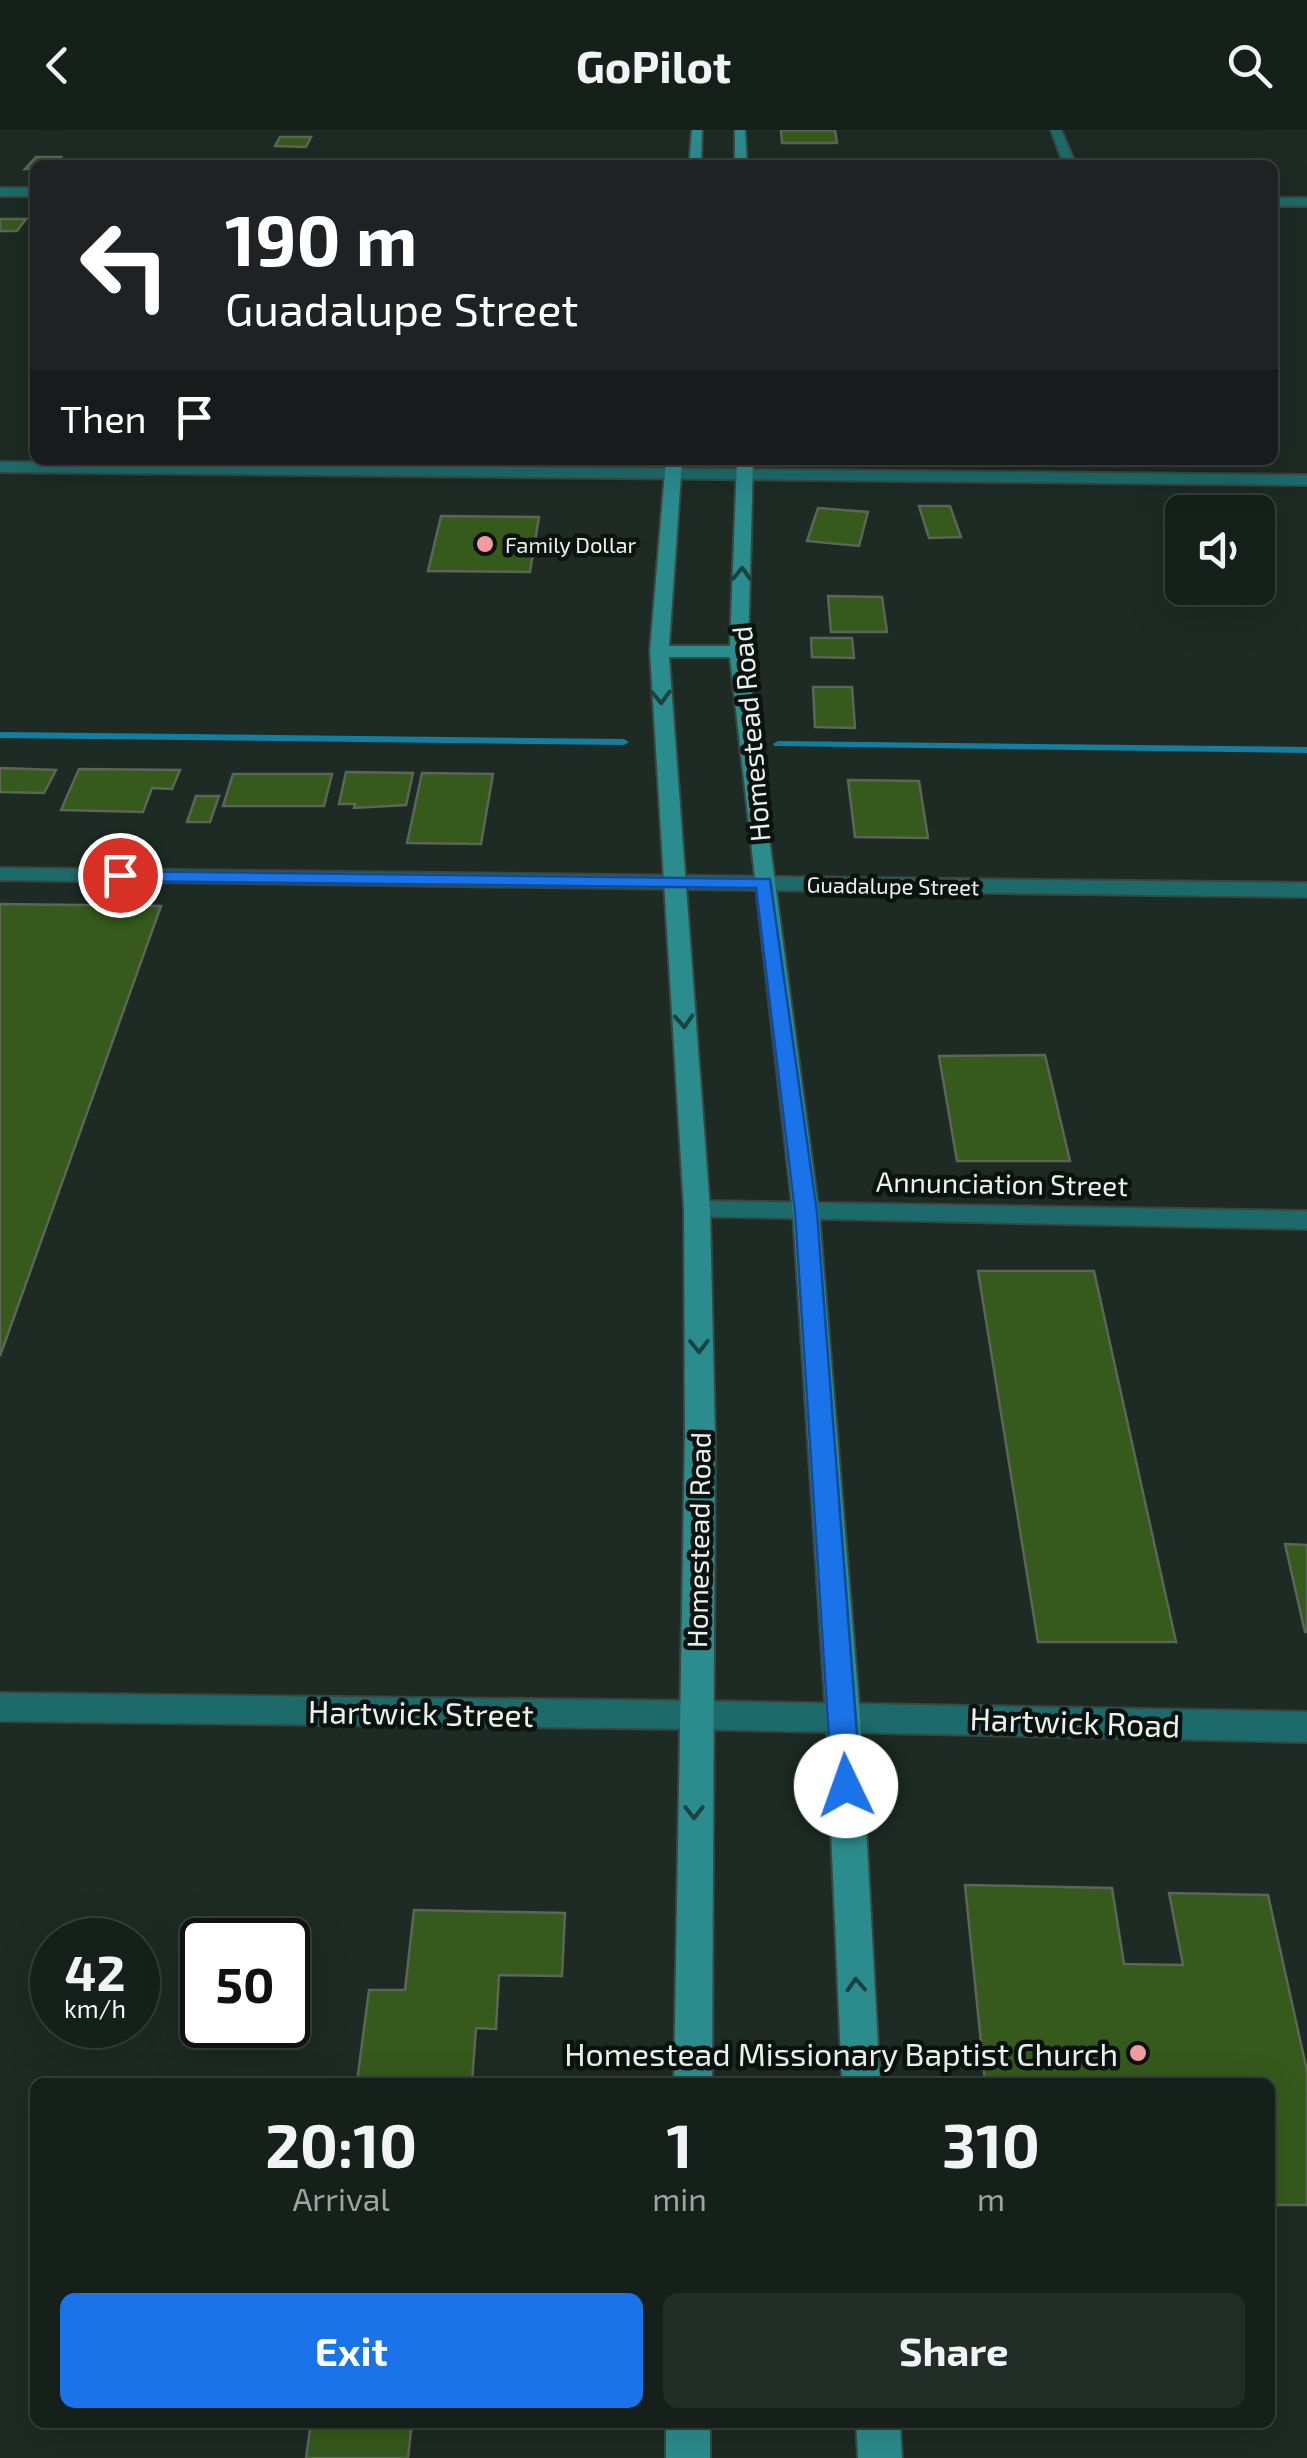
<!DOCTYPE html>
<html lang="en">
<head>
<meta charset="utf-8">
<style>
  :root { --surface:#16201b; --page:#232d28; --text:#f1f3f6; --muted:#9ea3a3; --line:#353e3a; --accent:#1a73e8 }
  body { margin:0; font-family:"Exo 2",sans-serif; background:var(--page); color:var(--text); height:100vh; display:flex; flex-direction:column; font-size:38px; white-space:nowrap }
  * { box-sizing:border-box; margin:0 }
  p { font-size:32px; color:var(--muted) }
  .icon { flex:none; width:55px; height:55px; fill:none; stroke:currentColor; stroke-width:2; stroke-linecap:round; stroke-linejoin:round }
  .map { position:relative; flex:1; overflow:hidden }
  .drawer { position:absolute; left:30px; top:1948px; width:1245px; height:350px; display:flex; flex-direction:column; background:var(--surface); border-radius:15px; box-shadow:0 10px 40px #0002,0 0 0 2px var(--line) }
  .drawer>* { flex:none }
  .banner { position:absolute; left:30px; top:30px; width:1248px; height:305px; border-radius:15px; box-shadow:0 10px 40px #0002,0 0 0 2px var(--line); background:#202124; color:#fff; overflow:hidden }
  .buttons { position:absolute; left:1165px; top:365px; display:grid; gap:20px }
  .buttons a { display:grid; place-items:center; width:110px; height:110px; border-radius:15px; background:var(--surface); box-shadow:0 10px 40px #0002,0 0 0 2px var(--line); font-size:50px }
  .speed { position:absolute; left:30px; top:1788px; display:flex; gap:20px; font-size:50px; font-weight:700; text-align:center }
  .speed>* { display:grid; place-content:center; width:130px; height:130px; border-radius:50%; background:var(--surface); box-shadow:0 10px 40px #0002,0 0 0 2px var(--line); line-height:1 }
  .speed small { font-size:25px; font-weight:400 }
  .speed .limit { border:5px solid #111; border-radius:15px; background:#fff; color:#111 }
  .pin { position:absolute; display:grid; place-items:center; width:85px; height:85px; color:#fff; margin:-42px; border:5px solid #fff; border-radius:50%; box-shadow:0 2px 10px #0007 }
  .me { position:absolute; width:110px; margin:-55px; rotate:357deg; stroke-linejoin:round; filter:drop-shadow(0 0 8px #0008) }
  .turn { display:flex; align-items:center; gap:35px; height:210px; padding:0 30px; font-size:45px }
  .turn .icon { width:130px; height:130px; stroke-width:2.5 }
  .turn b { display:block; font-size:70px; line-height:85px }
  .then { display:flex; align-items:center; height:95px; padding:0 30px; background:#0003; gap:20px; font-size:38px }
  .eta { display:flex; justify-content:space-evenly; align-items:center; height:170px; text-align:center }
  .eta b { font-size:60px; font-weight:700; line-height:70px }
  .primary-button { display:flex; gap:20px; margin-top:auto; padding:20px 30px }
  .primary-button a { flex:1; height:115px; border-radius:15px; background:var(--accent); color:#fff; font-size:40px; font-weight:700; line-height:115px; text-align:center }
  .primary-button a+a { background:var(--page); color:var(--text) }
  header { display:flex; justify-content:space-between; align-items:center; height:130px; padding:0 30px; background:var(--surface); font-size:45px; font-weight:700 }
  .map>svg:first-child { display:block }
  .lines { fill:none; stroke-linecap:round; stroke-linejoin:round }
  .stream { fill:#137e9f; fill-rule:evenodd }
  .building { fill:#355a1b; stroke:#5d6559; stroke-width:2.5 }
  .minor-casing { stroke:#3a4740; stroke-width:4 }
  .tertiary-casing { stroke:#3a4740; stroke-width:4 }
  .secondary-casing { stroke:#3a4740; stroke-width:4 }
  .minor { fill:#1d6a6b; fill-rule:evenodd }
  .tertiary { fill:#1d6a6b; fill-rule:evenodd }
  .secondary { fill:#2b8c8d; fill-rule:evenodd }
  .oneway { stroke:#184341 }
  .route { fill:#1a73e8; stroke:#114b97; stroke-width:2.5 }
  .poi-dot { fill:#f49aa3; stroke:#0c120f; stroke-width:4 }
  .labels { text-anchor:middle; dominant-baseline:central; stroke-width:9; stroke-linejoin:round; paint-order:stroke }
  .far-poi-label { font-size:22px; fill:#e9f2ed; stroke:#0c120f; text-anchor:start }
  .far-street-label { font-size:22px; fill:#e9f2ed; stroke:#0c120f }
  .street-label { font-size:28px; fill:#e9f2ed; stroke:#0c120f }
  .near-street-label { font-size:32px; fill:#e9f2ed; stroke:#0c120f }
  .near-poi-label { font-size:32px; fill:#e9f2ed; stroke:#0c120f; text-anchor:end }
</style>
</head>
<body>
<header><svg class="icon" aria-label="back" viewBox="0 0 24 24"><path d="M15 5l-7 7 7 7"/></svg>GoPilot<svg class="icon" aria-label="search" viewBox="0 0 24 24"><circle cx="10" cy="10" r="6"/><path d="M15 15l6 6"/></svg></header>
<div class="map">
<svg width="1307" height="2328" viewBox="0 0 1307 2328">
  <rect width="100%" height="100%" fill="#1d2b24"/>
  <g class="lines">
    <!-- stream -->
    <path class="stream" d="M 0,602 L 624,609 L 629,612 L 624,615 L 0,608 Z
      M 778,611 L 1307,617 L 1307,623 L 775,616 L 773,614 Z"/>
  </g>
  <!-- building -->
  <path class="building" d="M 781,0 L 835,0 L 837,13 L 782,13 Z
    M 280,7 L 311,7 L 306,17 L 275,16 Z
    M 36,27 L 61,27 L 58,31 L 74,31 L 71,35 L 25,39 Z
    M 0,89 L 26,89 L 17,101 L 0,101 Z
    M 919,376 L 950,376 L 961,407 L 929,408 Z
    M 818,378 L 868,382 L 859,416 L 807,411 Z
    M 441,386 L 539,387 L 530,442 L 428,441 Z
    M 828,466 L 882,467 L 887,502 L 831,502 Z
    M 811,508 L 852,508 L 854,528 L 812,527 Z
    M 813,557 L 852,557 L 855,598 L 815,597 Z
    M 0,638 L 56,640 L 44,663 L 0,662 Z
    M 79,639 L 180,640 L 172,659 L 152,658 L 143,682 L 61,680 Z
    M 346,642 L 413,643 L 406,675 L 354,678 L 355,674 L 339,674 Z
    M 422,643 L 493,644 L 481,714 L 407,713 Z
    M 233,644 L 332,644 L 324,676 L 223,676 Z
    M 848,650 L 919,651 L 928,708 L 855,707 Z
    M 196,666 L 219,666 L 210,692 L 187,692 Z
    M 0,774 L 161,776 L 0,1226 Z
    M 1045,925 L 1070,1031 L 957,1031 L 939,926 Z
    M 978,1141 L 1094,1141 L 1176,1512 L 1038,1512 Z
    M 1285,1414 L 1307,1415 L 1307,1502 L 1305,1502 Z
    M 965,1755 L 1112,1758 L 1124,1834 L 1183,1835 L 1169,1763 L 1268,1765 L 1307,1941 L 1307,2075 L 1270,2075 L 1270,1952 L 985,1952 Z
    M 414,1780 L 565,1783 L 562,1846 L 499,1845 L 496,1899 L 476,1898 L 472,1952 L 357,1952 L 369,1860 L 405,1860 Z
    M 311,2292 L 412,2292 L 408,2328 L 306,2328 Z"/>
  <g class="lines">
    <!-- minor casing -->
    <g class="minor-casing">
      <path id="minor" d="M 1051,0 L 1061,0 L 1076,35 L 1064,35 Z
        M 0,58 L 35,58 L 35,66 L 0,66 Z
        M 0,332 L 1307,345 L 1307,355 L 0,342 Z
        M 0,738 L 1307,753 L 1307,767 L 0,750 Z
        M 697,1071 L 1307,1081 L 1307,1099 L 688,1086 L 684,1080 Z
        M 0,1563 L 694,1571 L 706,1575 L 711,1585 L 706,1595 L 694,1599 L 0,1591 Z"/>
    </g>
    <!-- tertiary casing -->
    <g class="tertiary-casing">
      <path id="tertiary" d="M 1272,68 L 1307,68 L 1307,76 L 1272,76 Z
        M 694,1571 L 1307,1582 L 1307,1612 L 694,1599 L 682,1595 L 677,1585 L 682,1575 Z"/>
    </g>
    <!-- secondary casing -->
    <g class="secondary-casing">
      <path id="secondary" d="M 692,0 L 702,0 L 701,35 L 689,35 Z
        M 735,0 L 745,0 L 747,35 L 735,35 Z
        M 666,330 L 682,330 L 669,516 L 730,516 L 737,330 L 753,330 L 748,522 L 755,602 L 819,1083 L 860,1586 L 880,1952 L 842,1952 L 826,1586 L 793,1083 L 730,527 L 669,527 L 710,1080 L 715,1305 L 712,1952 L 674,1952 L 685,1305 L 684,1080 L 650,521 Z
        M 666,2292 L 710,2292 L 710,2328 L 666,2328 Z
        M 856,2292 L 900,2292 L 902,2328 L 858,2328 Z"/>
    </g>
    <!-- minor -->
    <use href="#minor" class="minor"/>
    <!-- tertiary -->
    <use href="#tertiary" class="tertiary"/>
    <!-- secondary -->
    <use href="#secondary" class="secondary"/>
  </g>
  <!-- one-way arrows -->
  <defs><path id="oneway-chevron" d="M-2-3.5L2.5 0L-2 3.5" fill="none" stroke-width="1.6" stroke-linecap="round" stroke-linejoin="round" transform="scale(2.5)"/></defs>
  <g class="oneway">
    <use href="#oneway-chevron" transform="translate(742 444) rotate(-88)"/>
    <use href="#oneway-chevron" transform="translate(661 567) rotate(88)"/>
    <use href="#oneway-chevron" transform="translate(684 891) rotate(86)"/>
    <use href="#oneway-chevron" transform="translate(699 1216) rotate(89)"/>
    <use href="#oneway-chevron" transform="translate(694 1682) rotate(90)"/>
    <use href="#oneway-chevron" transform="translate(856 1855) rotate(-93)"/>
  </g>
  <!-- route -->
  <path class="route" d="M 113,741 L 770,749 L 817,1082 L 861,1656 L 856,1664 L 846,1668 L 836,1664 L 832,1656 L 795,1082 L 756,758 L 120,751 L 113,749 Z"/>
  <!-- markers -->
  <g class="poi-dot">
    <circle cx="485" cy="414" r="10"/>
    <circle cx="1138" cy="1923" r="10"/>
  </g>
  <g class="labels">
    <!-- far-poi labels -->
    <g class="far-poi-label">
      <text x="505" y="414">Family Dollar</text>
    </g>
    <!-- far-street labels -->
    <g class="far-street-label">
      <text transform="translate(893 755) rotate(1)">Guadalupe Street</text>
    </g>
    <!-- street labels -->
    <g class="street-label">
      <text transform="translate(750 604) rotate(-95)">Homestead Road</text>
      <text transform="translate(1002 1053) rotate(1)">Annunciation Street</text>
      <text transform="translate(698 1410) rotate(-89)">Homestead Road</text>
    </g>
    <!-- near-street labels -->
    <g class="near-street-label">
      <text transform="translate(421 1582) rotate(1)">Hartwick Street</text>
      <text transform="translate(1075 1591) rotate(2)">Hartwick Road</text>
    </g>
    <!-- near-poi labels -->
    <g class="near-poi-label">
      <text x="1118" y="1923">Homestead Missionary Baptist Church</text>
    </g>
  </g>
</svg>
<div class="buttons">
<a><svg class="icon" aria-label="sound" viewBox="0 0 24 24"><path d="M4 9h4l5-4v14l-5-4H4zM17 9q2 3 0 6"/></svg></a>
</div>
<div class="speed"><div>42<small>km/h</small></div><div class="limit">50</div></div>
<div class="pin" style="left:120px;top:745px;background:#d93025"><svg class="icon" aria-label="arrive" viewBox="0 0 24 24"><path d="M6 21V4h12l-3 4 3 4H6"/></svg></div>
<svg class="me" style="left:846px;top:1656px" viewBox="-20 -20 40 40"><circle r="19" fill="#fff"/><path d="M0-13L10 11 0 6-10 11z" fill="#1a73e8"/></svg>
<div class="banner">
<div class="turn"><svg class="icon" aria-label="left" viewBox="0 0 24 24"><path d="M17 20v-9H6M10 6l-5 5 5 5"/></svg><div><b>190 m</b>Guadalupe Street</div></div>
<div class="then">Then<svg class="icon" aria-label="arrive" viewBox="0 0 24 24"><path d="M6 21V4h12l-3 4 3 4H6"/></svg></div>
</div>
<section class="drawer">
<div class="eta">
<div><b>20:10</b><p>Arrival</p></div>
<div><b>1</b><p>min</p></div>
<div><b>310</b><p>m</p></div>
</div>
<div class="primary-button"><a>Exit</a><a>Share</a></div>
</section>
</div>
</body>
</html>
